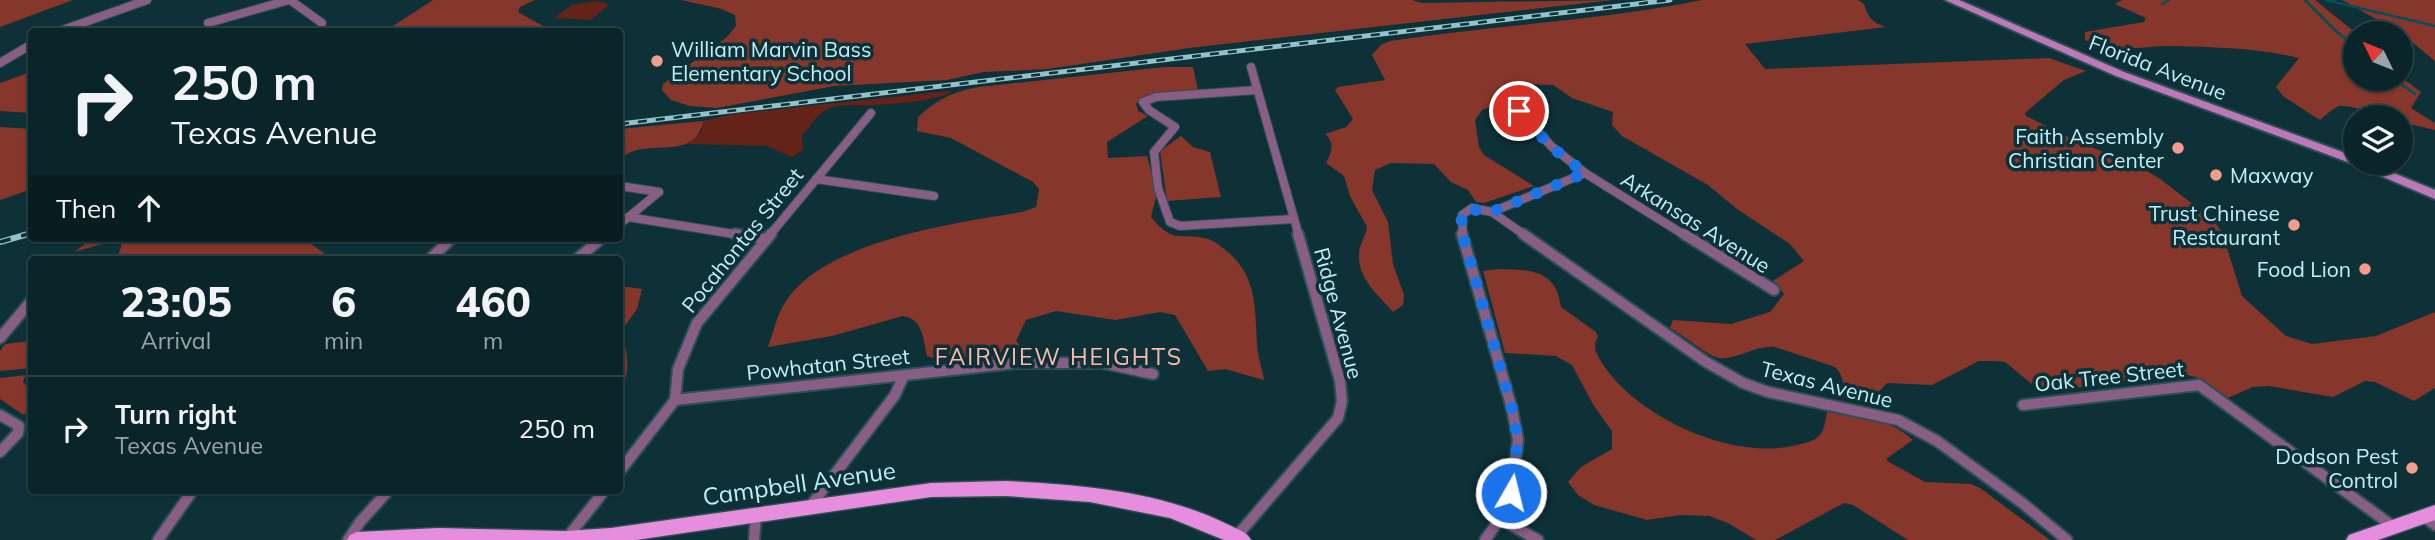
<!DOCTYPE html>
<html lang="en">
<head>
<meta charset="utf-8">
<style>
  :root { --surface:#0a2529; --page:#183135; --text:#f1f3f6; --muted:#99a5a8; --line:#2a4246 }
  body { margin:0; font-family:Mulish,sans-serif; background:var(--page); color:var(--text); height:100vh; display:flex; flex-direction:column; font-size:26px; white-space:nowrap }
  * { box-sizing:border-box; margin:0 }
  p { font-size:23px; color:var(--muted) }
  .icon { flex:none; width:38px; height:38px; fill:none; stroke:currentColor; stroke-width:2; stroke-linecap:round; stroke-linejoin:round }
  .map { position:relative; flex:1; overflow:hidden }
  .drawer { position:absolute; left:28px; top:256px; width:595px; height:238px; display:flex; flex-direction:column; background:var(--surface); border-radius:7px; box-shadow:0 2px 5px #0004,0 0 0 2px var(--line) }
  .drawer>* { flex:none }
  .top-card { position:absolute; left:28px; top:28px; width:595px; height:214px; border-radius:7px; box-shadow:0 2px 5px #0004,0 0 0 2px var(--line); background:#0a2529; color:var(--text); overflow:hidden }
  .needle { width:46px; rotate:313deg }
  .tools { position:absolute; left:2343px; top:21px; display:grid; gap:14px }
  .tools a { display:grid; place-items:center; width:70px; height:70px; border-radius:50%; background:var(--surface); box-shadow:0 2px 5px #0004,0 0 0 2px var(--line); font-size:35px }
  .pin { position:absolute; display:grid; place-items:center; width:60px; height:60px; color:#fff; margin:-30px; border:4px solid #fff; border-radius:50%; box-shadow:0 2px 7px #0007 }
  .me { position:absolute; width:77px; margin:-38px; rotate:8deg; stroke-linejoin:round; filter:drop-shadow(0 0 5px #0008) }
  .turn { display:flex; align-items:center; gap:24px; height:147px; padding:0 28px; font-size:32px }
  .turn .icon { width:91px; height:91px; stroke-width:2.5 }
  .turn b { display:block; font-size:49px; line-height:60px }
  .then { display:flex; align-items:center; height:66px; padding:0 28px; background:#0003; gap:14px; font-size:26px }
  .eta { display:flex; justify-content:space-evenly; align-items:center; height:119px; text-align:center }
  .eta b { font-size:42px; font-weight:800; line-height:49px }
  ul { padding:0; list-style:none }
  li { display:flex; align-items:center; gap:21px; height:105px; padding:0 28px; border-top:2px solid var(--line) }
  li div { flex:1 }
  li b { display:block; font-size:26px }
  li em { font-style:normal }
  .map>svg:first-child { display:block }
  .green { fill:#642219 }
  .forest { fill:#86362a }
  .lines { fill:none; stroke-linecap:round; stroke-linejoin:round }
  .stream { stroke:#014f5a; stroke-width:2.5 }
  .minor-far1-casing { stroke:#295056; stroke-width:10 }
  .minor-casing { stroke:#295056; stroke-width:14 }
  .secondary-casing { stroke:#295056; stroke-width:4 }
  .primary-casing { stroke:#295056; stroke-width:3 }
  .minor-far1 { stroke:#895e84; stroke-width:8 }
  .minor { stroke:#895e84; stroke-width:10 }
  .secondary { fill:#bd79b6; fill-rule:evenodd }
  .primary { fill:#e68ddd; fill-rule:evenodd }
  .rail-far1-casing { stroke:#94c2cb; stroke-width:5 }
  .rail-casing { stroke:#94c2cb; stroke-width:6 }
  .rail-far1 { stroke:#0d3137; stroke-width:2.5; stroke-dasharray:9; stroke-linecap:butt }
  .rail { stroke:#0d3137; stroke-width:3.5; stroke-dasharray:11; stroke-linecap:butt }
  .route { stroke:#1a73e8; stroke-width:12; stroke-dasharray:0 21.6 }
  .poi-dot { fill:#f49d8d; stroke:#0d3137; stroke-width:2.5 }
  .labels { text-anchor:middle; dominant-baseline:central; stroke-width:7; stroke-linejoin:round; paint-order:stroke }
  .poi-label { font-size:21px; fill:#bff0fa; stroke:#0d3137; text-anchor:end }
  .street-label { font-size:21px; fill:#bff0fa; stroke:#0d3137 }
  .neighbourhood-label { font-size:23px; letter-spacing:2px; fill:#fdbaae; stroke:#0d3137 }
  .near-street-label { font-size:24px; fill:#bff0fa; stroke:#0d3137 }
</style>
</head>
<body>
<div class="map">
<svg width="2435" height="540" viewBox="0 0 2435 540">
  <rect width="100%" height="100%" fill="#0d3137"/>
  <!-- green -->
  <path class="green" d="M 595,1 L 610,4 L 591,20 L 554,18 L 572,5 Z
    M 948,91 L 952,92 C 932,102 895,104 872,105 C 854,107 835,101 819,115 C 813,120 810,128 802,135 L 803,150 L 792,157 L 767,146 L 688,144 L 701,132 L 703,121 L 733,114 Z"/>
  <!-- forest -->
  <path class="forest" d="M 0,0 L 73,0 L 0,27 Z
    M 433,0 L 535,0 L 520,7 L 518,12 L 552,31 L 385,31 Z
    M 681,0 L 1412,0 L 1422,3 L 1613,0 L 1189,48 L 1048,69 L 984,72 L 947,80 L 834,86 L 717,108 L 690,106 L 671,100 L 662,90 L 663,84 L 727,37 L 736,26 L 735,15 L 722,9 Z
    M 1702,0 L 1858,0 L 1864,4 C 1868,18 1873,23 1886,27 L 1745,44 L 1765,69 L 2049,58 L 2086,71 L 2064,80 L 2025,113 L 2026,116 L 2081,143 L 2134,164 L 2159,178 L 2213,220 L 2222,232 L 2242,296 L 2286,336 L 2312,344 L 2376,336 L 2435,312 L 2435,388 L 2414,401 L 2375,382 L 2365,381 L 2333,397 L 2269,386 L 2253,387 L 2225,399 L 2196,377 L 2186,375 L 2048,391 L 2038,389 L 2005,362 L 1996,361 L 1979,361 L 1932,385 L 1887,383 L 1867,404 L 1851,401 C 1842,390 1845,376 1835,367 L 1775,347 C 1755,345 1738,360 1719,358 C 1709,357 1682,334 1670,328 L 1673,320 L 1731,324 L 1770,312 L 1784,294 L 1773,281 L 1804,261 L 1790,244 L 1737,209 L 1708,185 L 1622,136 L 1612,125 L 1613,112 L 1572,98 L 1553,85 L 1528,84 L 1508,93 L 1504,102 L 1482,110 L 1475,120 L 1479,147 L 1484,155 L 1534,186 L 1484,203 L 1476,202 L 1468,190 L 1451,182 L 1434,164 L 1391,163 L 1375,170 L 1372,190 L 1388,222 L 1393,264 L 1404,295 L 1403,305 L 1393,312 C 1379,296 1357,278 1359,254 C 1359,245 1366,236 1367,227 L 1350,196 L 1344,176 L 1326,163 C 1331,153 1336,143 1325,134 L 1346,127 L 1353,119 L 1335,90 L 1338,87 L 1385,80 L 1372,55 L 1381,45 L 1390,41 C 1494,25 1598,21 1702,0 Z
    M 2122,0 L 2315,0 L 2356,33 L 2356,79 L 2401,77 L 2421,92 L 2411,108 L 2435,123 L 2435,130 L 2401,122 L 2401,117 C 2384,117 2349,104 2339,106 C 2332,109 2326,115 2320,120 L 2315,117 L 2283,96 L 2276,87 L 2299,58 C 2258,48 2215,47 2171,46 C 2141,46 2113,54 2085,40 L 2085,32 L 2144,22 L 2146,18 L 2115,4 Z
    M 2342,0 L 2435,0 L 2435,61 L 2401,33 Z
    M 1165,67 L 1193,67 L 1198,90 L 1153,95 L 1143,97 L 1136,104 L 1138,111 L 1148,116 L 1107,142 L 1108,158 L 1147,156 L 1157,193 L 1151,217 C 1175,246 1178,231 1208,239 C 1217,242 1223,248 1230,254 C 1257,278 1255,309 1257,343 C 1257,355 1262,368 1264,380 L 1225,369 L 1208,371 L 1175,315 L 1160,312 L 1115,320 L 1056,311 L 1026,320 L 1016,341 L 1027,353 C 995,356 957,368 927,356 C 923,338 923,319 903,316 L 832,336 L 768,347 C 773,334 776,318 783,306 C 819,241 955,223 1022,212 L 1036,207 L 1039,189 L 1033,182 L 951,138 L 917,131 L 918,117 C 938,99 952,92 978,87 Z
    M 31,72 L 31,113 L 0,111 L 0,83 Z
    M 703,121 C 696,157 660,143 634,151 C 629,152 624,156 620,159 L 620,129 Z
    M 0,127 L 31,129 L 32,189 L 0,200 Z
    M 1181,136 L 1193,147 L 1210,152 L 1221,197 L 1167,201 L 1160,151 Z
    M 94,238 L 303,238 L 332,259 L 117,259 L 124,238 L 74,252 Z
    M 1498,269 C 1530,270 1556,269 1561,307 L 1596,332 L 1598,337 C 1591,348 1598,356 1604,366 C 1639,417 1726,457 1787,447 C 1796,445 1811,443 1818,437 C 1825,431 1825,420 1827,412 C 1854,413 1892,420 1913,440 L 1886,459 L 1889,462 L 1925,482 L 1971,484 L 1980,488 L 2050,540 L 1908,540 L 1853,505 L 1844,503 L 1775,540 L 1756,540 L 1728,523 L 1709,516 L 1680,515 L 1647,520 L 1594,505 L 1578,495 L 1568,482 L 1581,467 L 1612,449 L 1612,431 L 1594,406 L 1572,365 L 1556,356 L 1505,353 L 1483,271 Z
    M 620,286 L 642,289 L 637,309 L 621,331 C 627,350 632,371 620,390 Z
    M 31,341 L 31,368 L 0,371 L 0,351 L 5,344 Z
    M 26,375 L 23,382 L 31,392 L 31,415 L 22,414 L 0,399 L 0,378 Z"/>
  <g class="lines">
    <!-- stream -->
    <path class="stream" d="M 2305,0 L 2338,33 L 2356,46
      M 2326,0 L 2435,26
      M 2162,4 L 2169,0
      M 2394,79 L 2415,94"/>
    <!-- minor-far1 casing -->
    <g class="minor-far1-casing">
      <path id="minor-far1" d="M 290,0 L 322,23
        M 208,23 L 289,0
        M 57,32 L 147,0
        M 0,63 L 32,44
        M 1251,67 L 1299,236
        M 1257,90 L 1156,97 L 1143,102 L 1149,110 L 1175,127 L 1154,152 L 1158,188 L 1170,222 L 1180,226 L 1293,219
        M 1509,98 L 1551,146 L 1585,173 L 1686,236
        M 816,179 L 934,196
        M 620,186 L 659,192
        M 1492,212 L 1585,173
        M 628,217 L 746,236
        M 620,224 L 659,192
        M 769,236 L 871,113
        M 1463,236 L 1462,215 L 1472,208 L 1492,212 L 1526,236"/>
    </g>
    <!-- minor casing -->
    <g class="minor-casing">
      <path id="minor" d="M 735,234 L 766,239
        M 1462,234 L 1512,409 L 1518,440 L 1511,493 L 1500,519 L 1485,540
        M 1523,234 L 1706,362 L 1743,383 L 1768,392 L 1898,420 L 1937,441 L 2021,502 L 2067,540
        M 1684,234 L 1774,290
        M 430,259 L 452,238
        M 577,259 L 602,238
        M 0,338 L 32,300
        M 675,400 L 1016,363 L 1103,363 L 1153,374
        M 2023,405 L 2199,385 L 2394,527
        M 0,415 L 19,426 L 18,433 L 0,452
        M 620,471 L 675,400 L 678,369 L 697,323 L 771,234
        M 809,508 L 895,395 L 904,375
        M 2424,517 L 2435,525
        M 1500,519 L 1538,540
        M 1236,537 L 1338,418 L 1342,401 L 1340,381 L 1298,234
        M 566,539 L 605,490
        M 158,540 L 193,490
        M 348,540 L 360,522 L 389,490
        M 754,540 L 756,516"/>
    </g>
    <!-- secondary casing -->
    <g class="secondary-casing">
      <path id="secondary" d="M 1945,0 L 1959,0 L 2124,72 L 2356,157 L 2356,163 L 2369,163 L 2435,190 L 2435,199 L 2353,164 L 2116,76 Z"/>
    </g>
    <!-- primary casing -->
    <g class="primary-casing">
      <path id="primary" d="M 1006,481 C 1081,485 1161,491 1229,525 C 1237,529 1247,532 1251,540 L 1224,540 L 1170,518 L 1090,502 L 1006,496 L 931,497 L 636,540 L 347,540 L 350,535 L 357,532 L 438,528 L 566,531 L 611,528 L 931,483 Z
        M 2435,505 L 2435,520 L 2378,540 L 2346,540 L 2349,535 Z"/>
    </g>
    <!-- minor-far1 -->
    <use href="#minor-far1" class="minor-far1"/>
    <!-- minor -->
    <use href="#minor" class="minor"/>
    <!-- secondary -->
    <use href="#secondary" class="secondary"/>
    <!-- primary -->
    <use href="#primary" class="primary"/>
    <!-- rail-far1 casing -->
    <g class="rail-far1-casing">
      <path id="rail-far1" d="M 620,124 L 1670,0
        M 22,236 L 32,233"/>
    </g>
    <!-- rail casing -->
    <g class="rail-casing">
      <path id="rail" d="M 0,242 L 28,234"/>
    </g>
    <!-- rail-far1 -->
    <use href="#rail-far1" class="rail-far1"/>
    <!-- rail -->
    <use href="#rail" class="rail"/>
  </g>
  <g class="lines">
    <!-- route -->
    <path class="route" d="M 1511,493 L 1518,440 L 1512,409 L 1461,229 L 1462,215 L 1468,209 L 1492,212 L 1585,173 L 1550,146 L 1519,111"/>
  </g>
  <!-- markers -->
  <g class="poi-dot">
    <circle cx="657" cy="61" r="7"/>
    <circle cx="2178" cy="148" r="7"/>
    <circle cx="2216" cy="175" r="7"/>
    <circle cx="2294" cy="225" r="7"/>
    <circle cx="2365" cy="269" r="7"/>
    <circle cx="2412" cy="468" r="7"/>
  </g>
  <g class="labels">
    <!-- poi labels -->
    <g class="poi-label">
      <text x="671" y="49" text-anchor="start">William Marvin Bass<tspan x="671" dy="24">Elementary School</tspan></text>
      <text x="2164" y="136">Faith Assembly<tspan x="2164" dy="24">Christian Center</tspan></text>
      <text x="2230" y="175" text-anchor="start">Maxway</text>
      <text x="2280" y="213">Trust Chinese<tspan x="2280" dy="24">Restaurant</tspan></text>
      <text x="2351" y="269">Food Lion</text>
      <text x="2398" y="456">Dodson Pest<tspan x="2398" dy="24">Control</tspan></text>
    </g>
    <!-- street labels -->
    <g class="street-label">
      <text transform="translate(2158 67) rotate(21)">Florida Avenue</text>
      <text transform="translate(1696 222) rotate(32)">Arkansas Avenue</text>
      <text transform="translate(742 240) rotate(-51)">Pocahontas Street</text>
      <text transform="translate(1339 313) rotate(75)">Ridge Avenue</text>
      <text transform="translate(828 364) rotate(-6)">Powhatan Street</text>
      <text transform="translate(2109 376) rotate(-6)">Oak Tree Street</text>
      <text transform="translate(1827 384) rotate(14)">Texas Avenue</text>
    </g>
    <!-- neighbourhood labels -->
    <g class="neighbourhood-label">
      <text x="1059" y="356">FAIRVIEW HEIGHTS</text>
    </g>
    <!-- near-street labels -->
    <g class="near-street-label">
      <text transform="translate(799 483) rotate(-8)">Campbell Avenue</text>
    </g>
  </g>
</svg>
<div class="tools">
<a><svg class="needle" viewBox="-14 -14 28 28"><path d="M0-13l5 13h-10z" fill="#e53935"/><path d="M0 13l5-13h-10z" fill="#99a5a8"/></svg></a>
<a><svg class="icon" aria-label="layers" viewBox="0 0 24 24"><path d="M12 4l9 5-9 5-9-5zM3 14l9 5 9-5"/></svg></a>
</div>
<div class="pin" style="left:1519px;top:111px;background:#d93025"><svg class="icon" aria-label="arrive" viewBox="0 0 24 24"><path d="M6 21V4h12l-3 4 3 4H6"/></svg></div>
<svg class="me" style="left:1511px;top:493px" viewBox="-20 -20 40 40"><circle r="17" fill="#1a73e8" stroke="#fff" stroke-width="3"/><path d="M0-11L8 9 0 5-8 9z" fill="#fff"/></svg>
<div class="top-card">
<div class="turn"><svg class="icon" aria-label="right" viewBox="0 0 24 24"><path d="M7 20v-9h11M14 6l5 5-5 5"/></svg><div><b>250 m</b>Texas Avenue</div></div>
<div class="then">Then<svg class="icon" aria-label="ahead" viewBox="0 0 24 24"><path d="M12 20V5M6 11l6-6 6 6"/></svg></div>
</div>
<section class="drawer">
<div class="eta">
<div><b>23:05</b><p>Arrival</p></div>
<div><b>6</b><p>min</p></div>
<div><b>460</b><p>m</p></div>
</div>
<ul>
<li><svg class="icon" aria-label="right" viewBox="0 0 24 24"><path d="M7 20v-9h11M14 6l5 5-5 5"/></svg><div><b>Turn right</b><p>Texas Avenue</p></div><em>250 m</em></li>
</ul>
</section>
</div>
</body>
</html>
